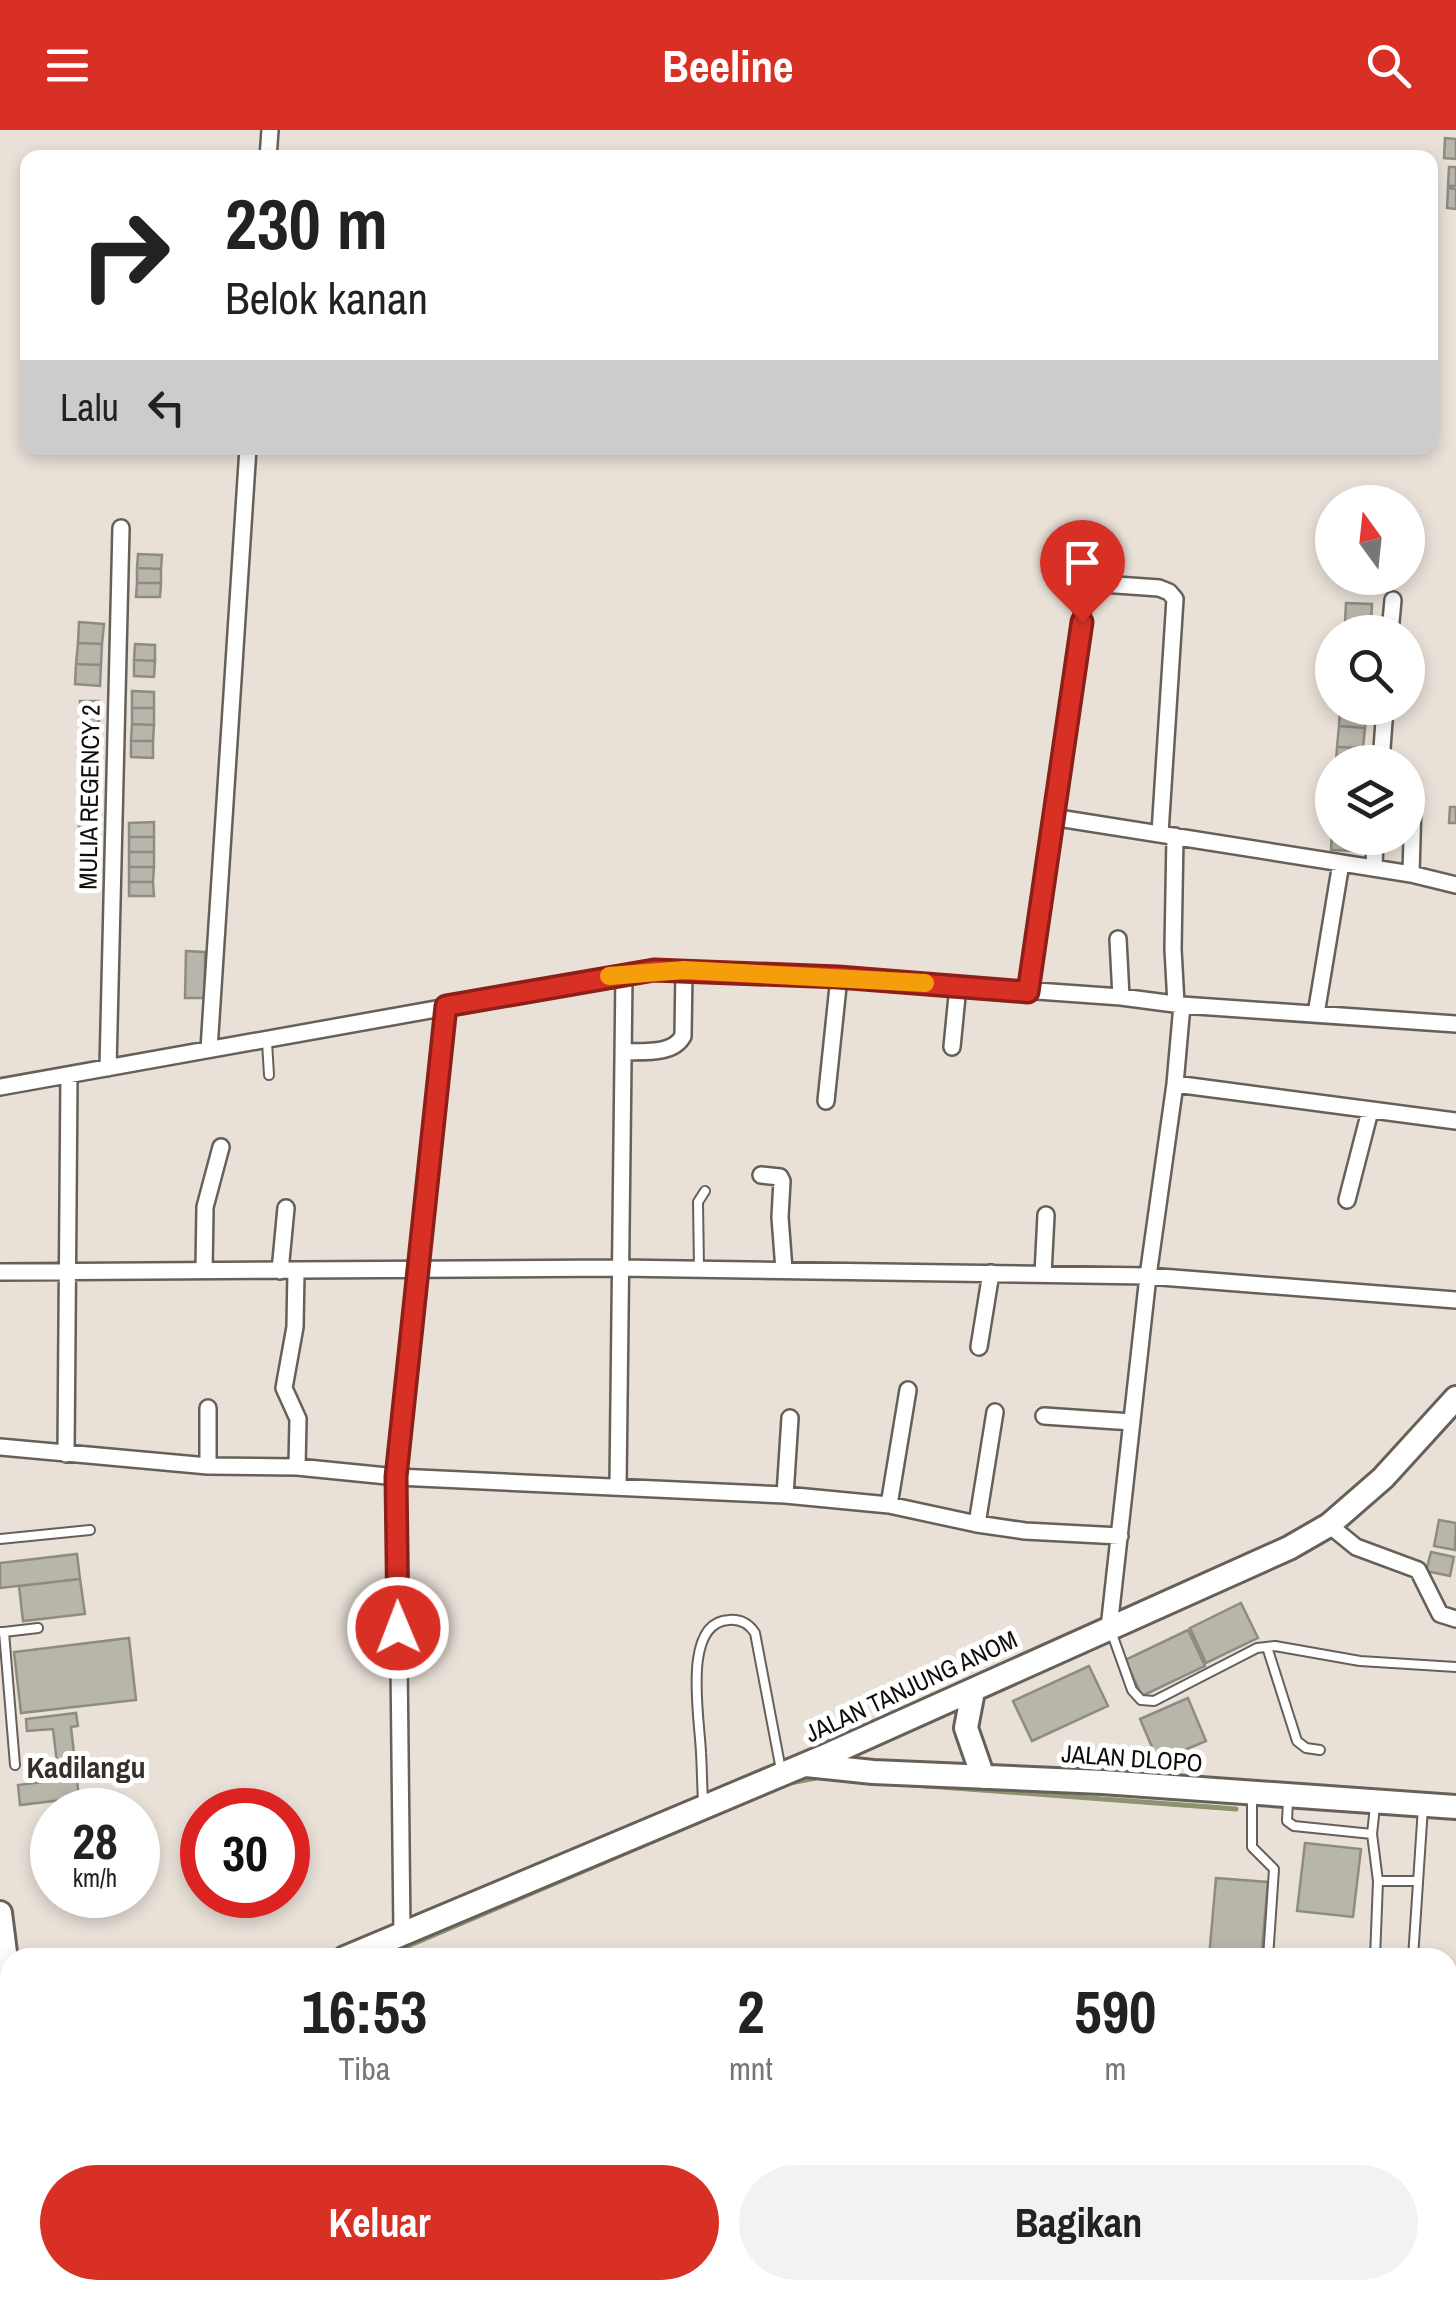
<!DOCTYPE html>
<html lang="id">
<head>
<meta charset="utf-8">
<style>
  :root { --surface:#fff; --page:#f2f2f2; --text:#222; --muted:#767676; --accent:#d93025 }
  body { margin:0; font-family:"Archivo Narrow",sans-serif; background:var(--page); color:var(--text); height:100vh; display:flex; flex-direction:column; font-size:38px; white-space:nowrap }
  * { box-sizing:border-box; margin:0 }
  p { font-size:32px; color:var(--muted) }
  .icon { flex:none; width:55px; height:55px; fill:none; stroke:currentColor; stroke-width:2; stroke-linecap:round; stroke-linejoin:round }
  .map { position:relative; flex:1; overflow:hidden }
  .details { position:absolute; left:0px; top:1818px; width:1458px; height:352px; display:flex; flex-direction:column; background:var(--surface); border-radius:30px 30px 0 0; box-shadow:0 5px 15px #0003 }
  .details>* { flex:none }
  .banner { position:absolute; left:20px; top:20px; width:1418px; height:305px; border-radius:20px; box-shadow:0 5px 15px #0003; background:#fff; color:var(--text); overflow:hidden }
  .needle { width:65px; rotate:345deg }
  .buttons { position:absolute; left:1315px; top:355px; display:grid; gap:20px }
  .buttons a { display:grid; place-items:center; width:110px; height:110px; border-radius:50%; background:var(--surface); box-shadow:0 5px 15px #0003; font-size:50px }
  .speed { position:absolute; left:30px; top:1658px; display:flex; gap:20px; font-size:50px; font-weight:700; text-align:center }
  .speed>* { display:grid; place-content:center; width:130px; height:130px; border-radius:50%; background:var(--surface); box-shadow:0 5px 15px #0003; line-height:1 }
  .speed small { font-size:25px; font-weight:400 }
  .speed .limit { border:15px solid #d22; background:#fff; color:#111 }
  .pin { position:absolute; display:grid; place-items:center; width:85px; height:85px; color:#fff; margin:-102px -42px; border-radius:50% 50% 50% 0; rotate:-45deg; box-shadow:0 0 10px #0007 }
  .pin .icon { rotate:45deg }
  .me { position:absolute; width:110px; margin:-55px; rotate:359deg; stroke-linejoin:round; filter:drop-shadow(0 0 8px #0008) }
  .turn { display:flex; align-items:center; gap:35px; height:210px; padding:0 40px; font-size:45px }
  .turn .icon { width:130px; height:130px; stroke-width:2.5 }
  .turn b { display:block; font-size:70px; line-height:85px }
  .then { display:flex; align-items:center; height:95px; padding:0 40px; background:#0003; gap:20px; font-size:38px }
  .eta { display:flex; justify-content:space-evenly; align-items:center; height:170px; text-align:center }
  .eta b { font-size:60px; font-weight:800; line-height:70px }
  .action { display:flex; gap:20px; margin-top:auto; padding:20px 40px }
  .action a { flex:1; height:115px; border-radius:60px; background:var(--accent); color:#fff; font-size:40px; font-weight:800; line-height:115px; text-align:center }
  .action a+a { background:var(--page); color:var(--text) }
  header { display:flex; justify-content:space-between; align-items:center; height:130px; padding:0 40px; background:var(--accent); color:#fff; font-size:45px; font-weight:800 }
  .map>svg:first-child { display:block }
  .lines { fill:none; stroke-linecap:round; stroke-linejoin:round }
  .stream { stroke:#8d926f; stroke-width:5 }
  .building { fill:#b8b5ab; stroke:#8e8c82; stroke-width:2.5 }
  .lane-casing { stroke:#666058; stroke-width:12 }
  .street-casing { stroke:#666058; stroke-width:20 }
  .secondary-casing { stroke:#666058; stroke-width:28 }
  .lane { stroke:#fff; stroke-width:8 }
  .street { stroke:#fff; stroke-width:15 }
  .secondary { stroke:#fff; stroke-width:22 }
  .route-casing { stroke:#8d1f18; stroke-width:25 }
  .route { stroke:#d93025; stroke-width:18 }
  .slow { stroke:#f59e0b; stroke-width:18 }
  .labels { text-anchor:middle; dominant-baseline:central; stroke-width:10; stroke-linejoin:round; paint-order:stroke }
  .street-label { font-size:25px; fill:#100e0b; stroke:#fff }
  .quarter-label { font-size:30px; font-weight:bold; fill:#363029; stroke:#fff }
</style>
</head>
<body>
<header><svg class="icon" aria-label="menu" viewBox="0 0 24 24"><path d="M4 6h16M4 12h16M4 18h16"/></svg>Beeline<svg class="icon" aria-label="search" viewBox="0 0 24 24"><circle cx="10" cy="10" r="6"/><path d="M15 15l6 6"/></svg></header>
<div class="map">
<svg width="1456" height="2168" viewBox="0 0 1456 2168">
  <rect width="100%" height="100%" fill="#e9e1d8"/>
  <g class="lines">
    <!-- stream -->
    <path class="stream" d="M 847,1650 L 1236,1679
      M 380,1828 L 790,1653 L 821,1647
      M 0,1997 L 10,1993
      M 82,2168 L 83,2160"/>
  </g>
  <!-- building -->
  <path class="building" d="M 1445,8 L 1456,9 L 1456,29 L 1444,28 Z
    M 1449,37 L 1456,37 L 1456,56 L 1448,56 Z
    M 1448,58 L 1456,59 L 1456,79 L 1447,78 Z
    M 138,424 L 162,425 L 161,439 L 137,438 Z
    M 137,438 L 161,439 L 161,453 L 137,453 Z
    M 137,453 L 161,453 L 160,467 L 136,467 Z
    M 1346,473 L 1372,474 L 1371,495 L 1345,493 Z
    M 79,492 L 104,494 L 102,514 L 78,513 Z
    M 1345,493 L 1371,495 L 1371,502 L 1344,502 Z
    M 78,513 L 102,514 L 101,535 L 76,534 Z
    M 135,514 L 155,515 L 155,531 L 134,530 Z
    M 134,530 L 155,531 L 154,547 L 134,546 Z
    M 76,534 L 101,535 L 100,556 L 75,554 Z
    M 132,561 L 154,562 L 154,578 L 132,578 Z
    M 80,571 L 99,571 L 99,587 L 80,587 Z
    M 132,578 L 154,578 L 154,595 L 132,594 Z
    M 1340,578 L 1366,578 L 1365,598 L 1339,596 Z
    M 80,587 L 99,587 L 99,604 L 80,604 Z
    M 132,594 L 154,595 L 153,611 L 131,611 Z
    M 1339,596 L 1365,598 L 1363,618 L 1337,617 Z
    M 80,604 L 99,604 L 99,620 L 80,620 Z
    M 131,611 L 153,611 L 153,628 L 131,627 Z
    M 1337,617 L 1363,618 L 1363,632 L 1336,632 Z
    M 80,620 L 99,620 L 99,636 L 80,636 Z
    M 80,636 L 99,636 L 99,653 L 79,653 Z
    M 79,653 L 99,653 L 98,669 L 79,669 Z
    M 79,669 L 98,669 L 98,685 L 79,685 Z
    M 1450,677 L 1456,677 L 1456,693 L 1449,693 Z
    M 79,685 L 98,685 L 98,702 L 79,702 Z
    M 154,692 L 154,707 L 129,707 L 129,693 Z
    M 1332,699 L 1332,708 L 1358,708 L 1357,721 L 1331,720 Z
    M 79,702 L 98,702 L 98,718 L 79,718 Z
    M 129,707 L 154,707 L 154,722 L 129,722 Z
    M 79,718 L 98,718 L 98,735 L 78,734 Z
    M 129,722 L 154,722 L 154,737 L 129,737 Z
    M 129,737 L 154,737 L 153,752 L 129,752 Z
    M 129,752 L 153,752 L 154,766 L 129,766 Z
    M 186,821 L 205,822 L 205,868 L 185,868 Z
    M 1439,1390 L 1456,1393 L 1455,1420 L 1434,1416 Z
    M 1431,1422 L 1454,1427 L 1450,1446 L 1426,1441 Z
    M 77,1424 L 80,1449 L 0,1458 L 0,1433 Z
    M 80,1449 L 85,1484 L 23,1491 L 19,1456 Z
    M 1241,1473 L 1258,1508 L 1206,1533 L 1190,1498 Z
    M 1188,1500 L 1205,1536 L 1142,1566 L 1125,1530 Z
    M 129,1508 L 136,1570 L 21,1583 L 14,1522 Z
    M 1089,1536 L 1108,1576 L 1032,1611 L 1013,1571 Z
    M 1188,1568 L 1206,1611 L 1158,1631 L 1140,1589 Z
    M 76,1583 L 78,1596 L 71,1597 L 79,1668 L 20,1675 L 18,1655 L 59,1650 L 53,1599 L 27,1601 L 26,1589 Z
    M 1305,1713 L 1361,1719 L 1353,1787 L 1297,1781 Z
    M 1216,1748 L 1268,1752 L 1261,1828 L 1209,1828 Z"/>
  <g class="lines">
    <!-- lane casing -->
    <g class="lane-casing">
      <path id="lane" d="M 267,912 L 269,945
        M 699,1139 L 698,1072 L 705,1061
        M 0,1409 L 90,1400
        M 1111,1501 L 1132,1560 L 1141,1570 L 1154,1571 L 1257,1518 L 1275,1516 L 1360,1531 L 1456,1537
        M 0,1502 L 4,1502 L 15,1635
        M 4,1502 L 38,1498
        M 1267,1517 L 1297,1611 L 1306,1618 L 1320,1620
        M 1252,1667 L 1252,1717 L 1274,1739 L 1268,1828
        M 703,1671 C 702,1655 702,1639 701,1623 C 700,1590 681,1492 729,1490 C 740,1489 749,1494 755,1503 L 781,1640
        M 1288,1671 L 1287,1691 L 1294,1696 L 1372,1704
        M 1375,1676 L 1372,1704 L 1378,1751
        M 1375,1828 L 1378,1751 L 1418,1751
        M 1413,1828 L 1423,1677"/>
    </g>
    <!-- street casing -->
    <g class="street-casing">
      <path id="street" d="M 268,28 L 270,0
        M 1088,453 L 1159,458 L 1169,462 L 1175,469 L 1160,703
        M 1390,502 L 1393,470
        M 1381,632 L 1385,578
        M 1052,687 L 1411,744 L 1456,755
        M 1175,706 L 1173,819 L 1176,874
        M 1374,738 L 1375,708
        M 1411,744 L 1413,673
        M 1118,809 L 1121,867
        M 1027,862 L 1092,416
        M 1316,884 L 1341,733
        M 952,917 L 958,856
        M 209,919 L 248,318
        M 623,922 C 643,921 673,925 683,906 L 684,840
        M 108,938 L 121,398
        M 1175,954 L 1456,991
        M 0,957 L 654,840 L 839,847 L 1121,867 L 1182,875 L 1456,894
        M 826,971 L 839,847
        M 761,1045 L 780,1047 L 782,1051 L 780,1087 L 784,1140
        M 1347,1070 L 1370,981
        M 204,1141 L 205,1077 L 221,1017
        M 280,1141 L 286,1078
        M 296,1141 L 295,1197 L 284,1258 L 298,1289 L 297,1337
        M 0,1142 L 619,1138 L 1148,1146 L 1456,1170
        M 1043,1144 L 1046,1085
        M 979,1217 L 991,1143
        M 208,1278 L 208,1336
        M 1044,1286 L 1132,1292
        M 0,1317 L 208,1336 L 297,1337 L 397,1347 L 785,1365 L 889,1375 L 977,1394 L 1025,1401 L 1120,1406
        M 66,1324 L 69,945
        M 618,1356 L 624,844
        M 785,1365 L 790,1288
        M 889,1375 L 908,1260
        M 977,1394 L 995,1282
        M 1329,1395 L 1356,1417 L 1418,1440 L 1440,1484 L 1456,1489
        M 1109,1498 L 1148,1146 L 1175,954 L 1182,875
        M 402,1804 L 397,1347 L 446,877
        M 63,2168 L 65,2160"/>
    </g>
    <!-- secondary casing -->
    <g class="secondary-casing">
      <path id="secondary" d="M 973,1561 L 966,1598 L 983,1647
        M 806,1635 L 873,1642 L 1102,1652 L 1456,1677
        M 0,1783 L 10,1862
        M 345,1828 L 823,1627 L 1289,1418 L 1329,1395 L 1383,1348 L 1456,1268
        M 0,1972 L 10,1968"/>
    </g>
    <!-- lane -->
    <use href="#lane" class="lane"/>
    <!-- street -->
    <use href="#street" class="street"/>
    <!-- secondary -->
    <use href="#secondary" class="secondary"/>
  </g>
  <g class="lines">
    <!-- route casing -->
    <g class="route-casing">
      <path id="route" d="M 398,1498 L 396,1347 L 446,876 L 654,840 L 838,847 L 1028,862 L 1082,492"/>
    </g>
    <!-- route -->
    <use href="#route" class="route"/>
    <!-- slow -->
    <path class="slow" d="M 609,846 L 684,840 L 925,853"/>
  </g>
  <g class="labels">
    <!-- street labels -->
    <g class="street-label">
      <text transform="translate(89 667) rotate(-89)">MULIA REGENCY 2</text>
      <text transform="translate(911 1556) rotate(-25)">JALAN TANJUNG ANOM</text>
      <text transform="translate(1132 1628) rotate(4)">JALAN DLOPO</text>
    </g>
    <!-- quarter labels -->
    <g class="quarter-label">
      <text x="86" y="1637">Kadilangu</text>
    </g>
  </g>
</svg>
<div class="buttons">
<a><svg class="needle" viewBox="-14 -14 28 28"><path d="M0-13l5 13h-10z" fill="#e53935"/><path d="M0 13l5-13h-10z" fill="#767676"/></svg></a>
<a><svg class="icon" aria-label="search" viewBox="0 0 24 24"><circle cx="10" cy="10" r="6"/><path d="M15 15l6 6"/></svg></a>
<a><svg class="icon" aria-label="layers" viewBox="0 0 24 24"><path d="M12 4l9 5-9 5-9-5zM3 14l9 5 9-5"/></svg></a>
</div>
<div class="speed"><div>28<small>km/h</small></div><div class="limit">30</div></div>
<div class="pin" style="left:1082px;top:492px;background:#d93025"><svg class="icon" aria-label="arrive" viewBox="0 0 24 24"><path d="M6 21V4h12l-3 4 3 4H6"/></svg></div>
<svg class="me" style="left:398px;top:1498px" viewBox="-20 -20 40 40"><circle r="17" fill="#d93025" stroke="#fff" stroke-width="3"/><path d="M0-11L8 9 0 5-8 9z" fill="#fff"/></svg>
<div class="banner">
<div class="turn"><svg class="icon" aria-label="right" viewBox="0 0 24 24"><path d="M7 20v-9h11M14 6l5 5-5 5"/></svg><div><b>230 m</b>Belok kanan</div></div>
<div class="then">Lalu<svg class="icon" aria-label="left" viewBox="0 0 24 24"><path d="M17 20v-9H6M10 6l-5 5 5 5"/></svg></div>
</div>
<section class="details">
<div class="eta">
<div><b>16:53</b><p>Tiba</p></div>
<div><b>2</b><p>mnt</p></div>
<div><b>590</b><p>m</p></div>
</div>
<div class="action"><a>Keluar</a><a>Bagikan</a></div>
</section>
</div>
</body>
</html>
